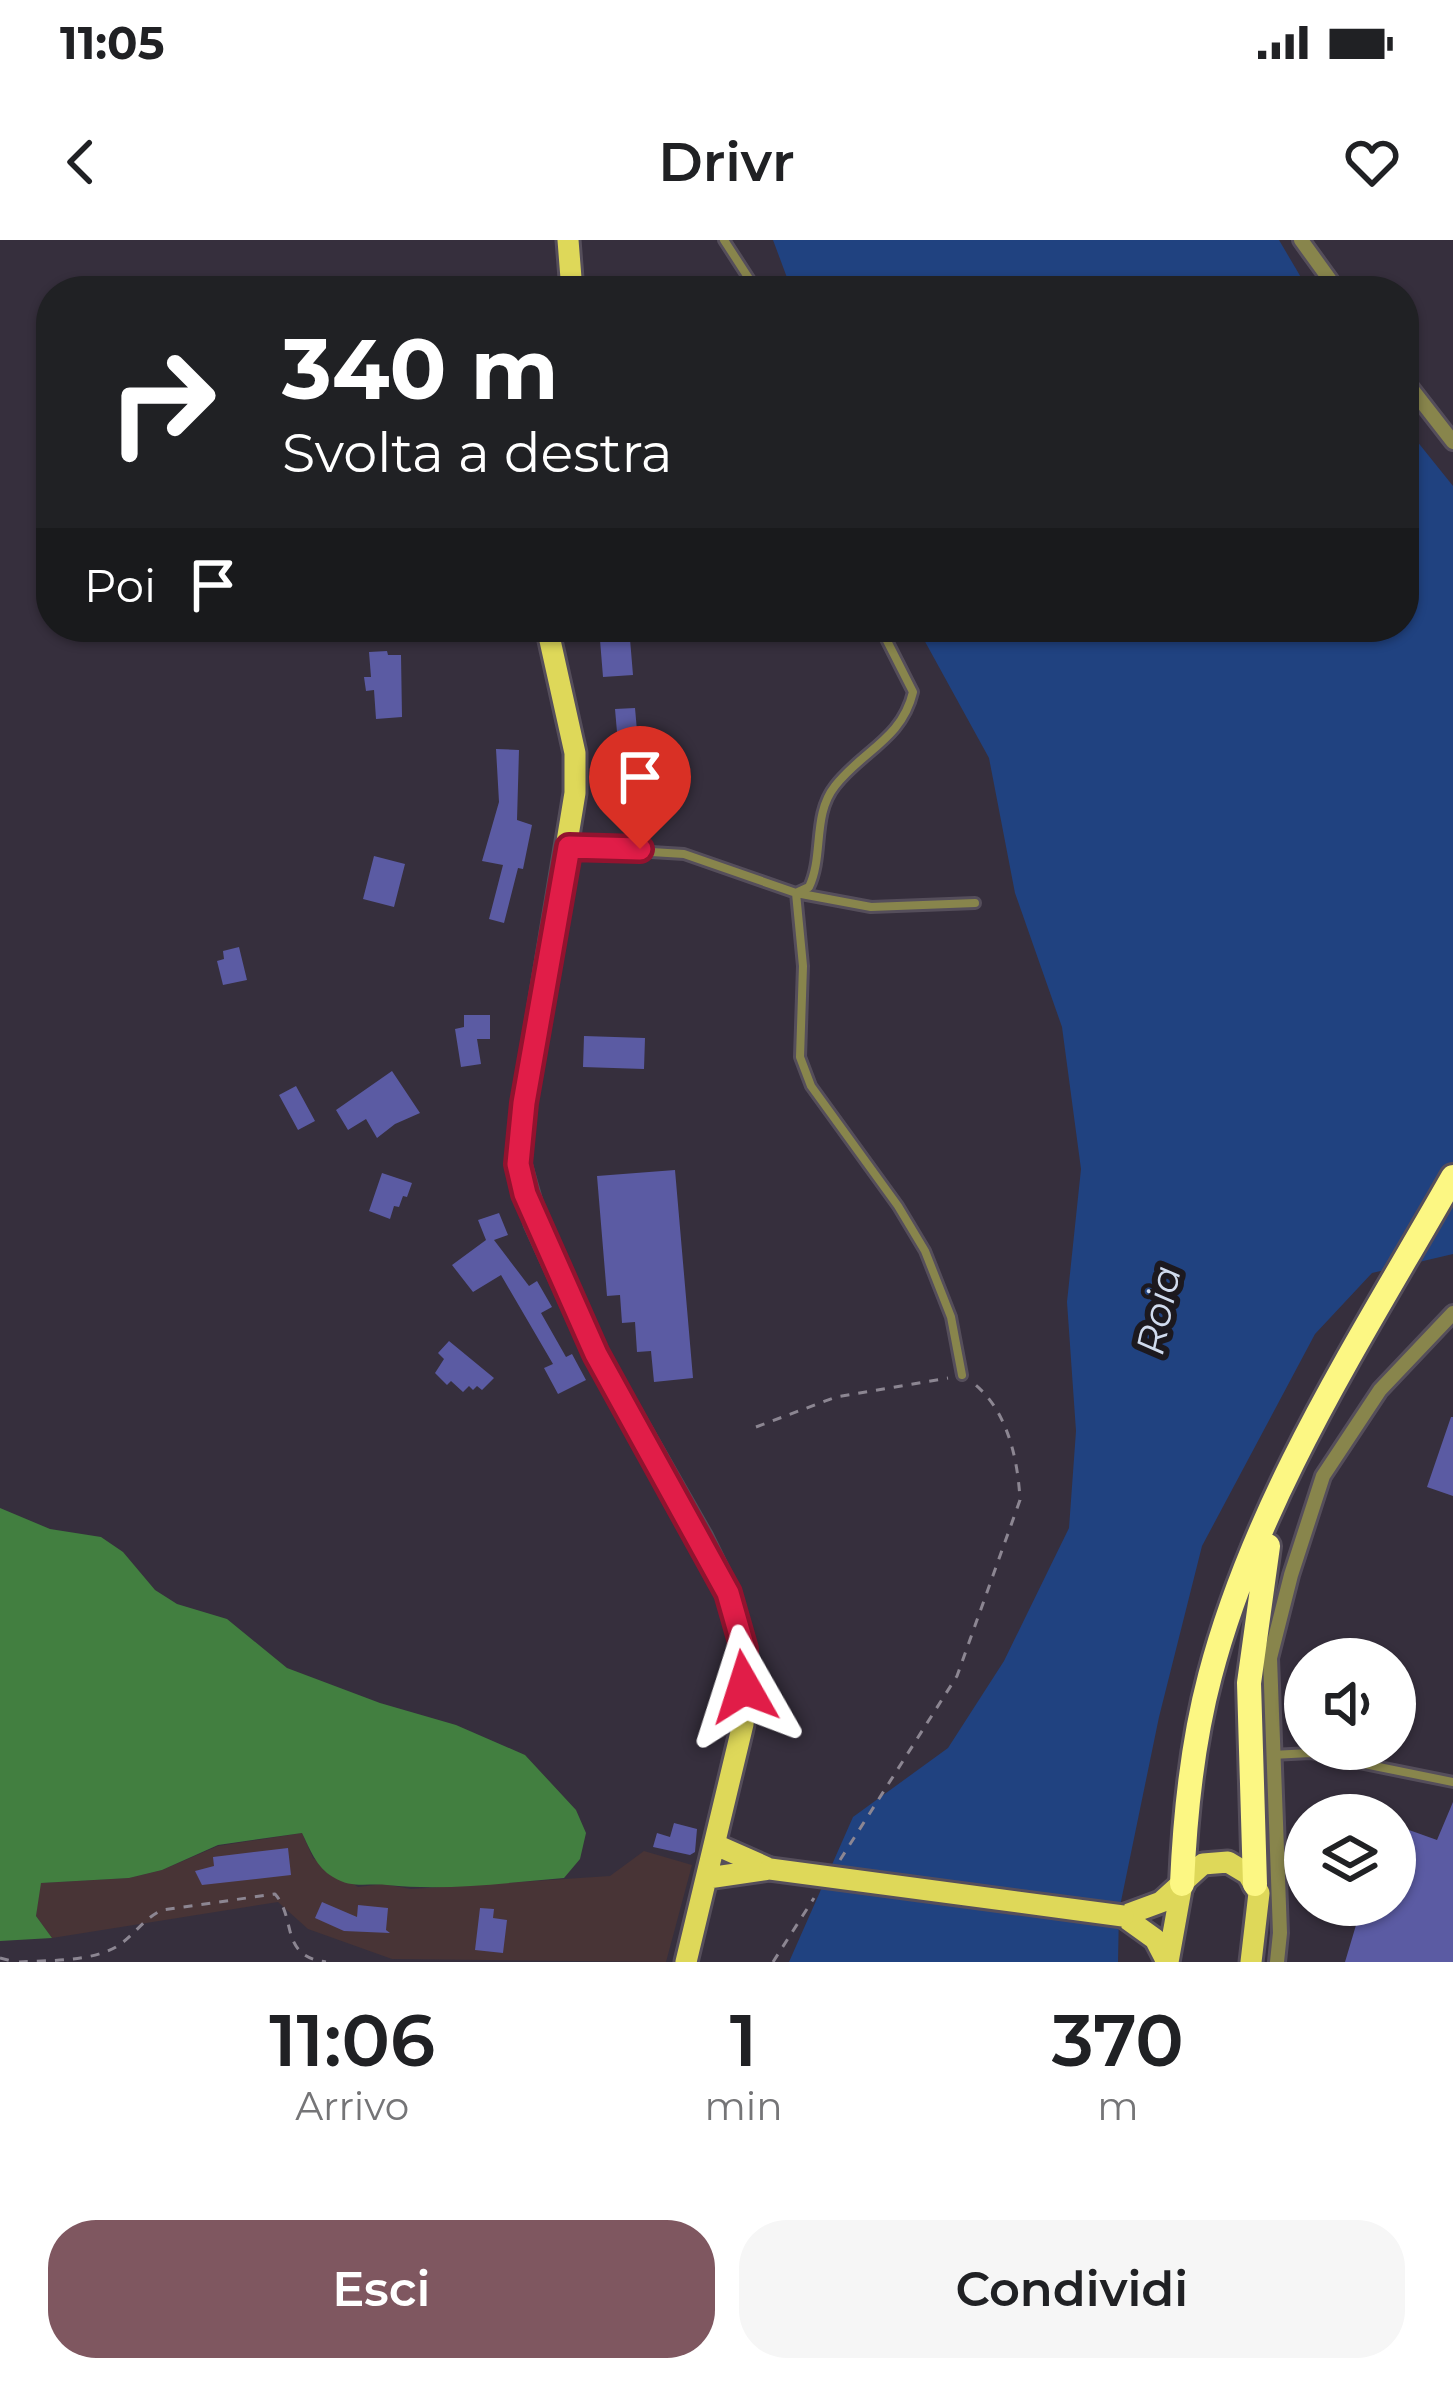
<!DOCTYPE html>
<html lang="it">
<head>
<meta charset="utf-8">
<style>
  :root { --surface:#fff; --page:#f6f6f6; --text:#202124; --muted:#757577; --accent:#7f5760 }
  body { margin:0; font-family:Montserrat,sans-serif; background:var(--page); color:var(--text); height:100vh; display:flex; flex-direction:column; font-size:45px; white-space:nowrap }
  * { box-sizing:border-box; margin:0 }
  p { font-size:39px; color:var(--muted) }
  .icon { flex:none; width:66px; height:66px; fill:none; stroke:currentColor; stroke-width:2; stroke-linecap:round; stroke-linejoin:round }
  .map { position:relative; height:1722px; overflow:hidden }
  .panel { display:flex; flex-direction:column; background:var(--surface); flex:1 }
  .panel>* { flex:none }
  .banner { position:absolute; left:36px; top:36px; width:1383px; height:366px; border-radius:48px; box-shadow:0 3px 9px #0004; background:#202124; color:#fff; overflow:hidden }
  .tools { position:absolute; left:1284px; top:1398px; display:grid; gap:24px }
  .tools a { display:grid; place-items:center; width:132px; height:132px; border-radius:50%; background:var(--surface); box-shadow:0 3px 9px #0004; font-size:60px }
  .pin { position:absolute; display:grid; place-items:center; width:102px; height:102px; color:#fff; margin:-123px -51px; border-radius:50% 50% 50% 0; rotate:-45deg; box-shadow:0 0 12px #0007 }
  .pin .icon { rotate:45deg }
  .me { position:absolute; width:132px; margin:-66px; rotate:354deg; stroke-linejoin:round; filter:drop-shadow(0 0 9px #0008) }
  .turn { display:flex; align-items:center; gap:42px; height:252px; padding:0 48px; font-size:54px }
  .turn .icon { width:156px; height:156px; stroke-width:2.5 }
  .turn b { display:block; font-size:84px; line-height:102px }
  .then { display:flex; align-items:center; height:114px; padding:0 48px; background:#0003; gap:24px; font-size:45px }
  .eta { display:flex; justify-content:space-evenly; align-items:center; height:204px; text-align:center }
  .eta b { font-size:72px; font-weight:600; line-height:84px }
  .cta { display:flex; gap:24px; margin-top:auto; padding:24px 48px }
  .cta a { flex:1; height:138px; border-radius:48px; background:var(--accent); color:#fff; font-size:48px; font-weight:600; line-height:138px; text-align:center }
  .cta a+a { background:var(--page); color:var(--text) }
  .status { display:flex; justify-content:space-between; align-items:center; height:84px; padding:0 60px; background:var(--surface); direction:ltr }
  .status svg { height:33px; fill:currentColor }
  header { display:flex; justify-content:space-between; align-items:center; height:156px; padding:0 48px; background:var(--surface); font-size:54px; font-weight:600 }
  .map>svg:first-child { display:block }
  .industrial { fill:#483436 }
  .forest { fill:#427f40 }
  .water { fill:#204280 }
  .building { fill:#5b5ba3 }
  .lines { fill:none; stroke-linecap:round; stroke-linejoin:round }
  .service-casing { stroke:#554e5b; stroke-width:14 }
  .minor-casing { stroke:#554e5b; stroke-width:20 }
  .primary-casing { stroke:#554e5b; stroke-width:27 }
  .motorway-casing { stroke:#554e5b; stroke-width:30 }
  .path { stroke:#8c8692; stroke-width:3; stroke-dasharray:9 9; stroke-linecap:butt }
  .service { stroke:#88854c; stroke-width:8 }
  .minor { stroke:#88854c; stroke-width:14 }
  .primary { stroke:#ded859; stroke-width:21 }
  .motorway { stroke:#fcf783; stroke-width:24 }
  .primary-bridge-casing { stroke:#554e5b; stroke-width:27; stroke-linecap:butt }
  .primary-bridge { stroke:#ded859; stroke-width:21 }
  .route-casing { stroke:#92132f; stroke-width:30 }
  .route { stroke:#e11d48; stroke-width:21 }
  .labels { text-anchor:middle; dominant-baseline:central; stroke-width:12; stroke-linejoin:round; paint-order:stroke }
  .water-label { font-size:39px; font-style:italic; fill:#d0dbee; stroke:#1c191f }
</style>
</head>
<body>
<div class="status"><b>11:05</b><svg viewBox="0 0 49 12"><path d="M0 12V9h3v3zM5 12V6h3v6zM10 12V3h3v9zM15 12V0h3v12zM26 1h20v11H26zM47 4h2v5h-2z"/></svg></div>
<header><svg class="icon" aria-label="back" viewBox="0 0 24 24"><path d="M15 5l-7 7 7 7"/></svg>Drivr<svg class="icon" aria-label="heart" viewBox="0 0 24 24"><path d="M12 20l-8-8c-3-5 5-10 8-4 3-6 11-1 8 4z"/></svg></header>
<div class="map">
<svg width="1453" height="1722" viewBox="0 0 1453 1722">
  <rect width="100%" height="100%" fill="#362f3d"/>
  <!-- industrial -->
  <path class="industrial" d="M 302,1593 L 313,1618 L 358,1647 L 383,1644 L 411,1649 L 610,1636 L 644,1611 L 692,1625 L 666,1722 L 392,1719 L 308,1689 L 278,1662 L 52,1698 L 36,1676 L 40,1643 L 129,1638 L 162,1630 L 218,1606 Z"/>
  <!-- forest -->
  <path class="forest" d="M 0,1268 L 50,1289 L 101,1297 L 123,1312 L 155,1350 L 177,1364 L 227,1379 L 287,1428 L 380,1463 L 456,1485 L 525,1515 L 576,1570 L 586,1593 L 580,1619 L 564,1638 C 504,1643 447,1651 387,1645 C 367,1643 352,1649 333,1637 C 316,1627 310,1609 302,1593 L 218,1605 L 162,1630 L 129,1638 L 41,1643 L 36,1676 L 52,1698 L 0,1701 Z"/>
  <!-- water -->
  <path class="water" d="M 773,0 L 1279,0 L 1309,51 L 792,51 Z
    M 1404,185 L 1453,246 L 1453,1014 L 1372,1033 L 1315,1094 L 1202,1306 L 1159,1477 L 1119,1671 L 1118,1722 L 789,1722 L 853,1577 L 948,1508 L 1004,1421 L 1069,1288 L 1076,1191 L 1067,1062 L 1081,929 L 1062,787 L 1015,653 L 989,518 L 917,387 L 1404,387 Z"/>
  <!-- building -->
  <path class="building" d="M 586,387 L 629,387 L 633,435 L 603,437 L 600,400 L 587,401 Z
    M 387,411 L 388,415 L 401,415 L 402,477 L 376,479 L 374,450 L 366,451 L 364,437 L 371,437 L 369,412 Z
    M 635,468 L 644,570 L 624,572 L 615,469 Z
    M 496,509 L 519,510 L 517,580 L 532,585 L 523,629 L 518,628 L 504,683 L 489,679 L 503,625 L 482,621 L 499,562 Z
    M 374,616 L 405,624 L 394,667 L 363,659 Z
    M 239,707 L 247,740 L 223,745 L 217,721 L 224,719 L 223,711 Z
    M 464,775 L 490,775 L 490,799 L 477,799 L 481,824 L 461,827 L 455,789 L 464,787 Z
    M 584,796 L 645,798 L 644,829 L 583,827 Z
    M 392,831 L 420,873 L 395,884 L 377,898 L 366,879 L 348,890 L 336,870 Z
    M 296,846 L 315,881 L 298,890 L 279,855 Z
    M 675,930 L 693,1138 L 654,1142 L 651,1111 L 637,1112 L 635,1082 L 622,1083 L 620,1055 L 607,1056 L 597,936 Z
    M 382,933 L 412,943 L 407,957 L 403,956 L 399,967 L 394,966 L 390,979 L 369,971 Z
    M 499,973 L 508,995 L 494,1000 L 529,1046 L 537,1041 L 552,1067 L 541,1073 L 566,1117 L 572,1114 L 586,1140 L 558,1154 L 544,1128 L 553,1124 L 501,1035 L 473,1052 L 452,1025 L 486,1000 L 478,980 Z
    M 449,1101 L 494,1138 L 482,1150 L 477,1146 L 473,1150 L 469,1146 L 463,1152 L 451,1141 L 447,1145 L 435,1133 L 444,1119 L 438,1113 Z
    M 1451,1177 L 1453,1177 L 1453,1256 L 1427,1247 Z
    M 1453,1562 L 1453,1722 L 1345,1722 L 1362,1665 L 1395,1665 L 1395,1585 L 1437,1600 Z
    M 674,1583 L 697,1589 L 695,1612 L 690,1615 L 653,1607 L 657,1593 L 670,1597 Z
    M 288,1608 L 291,1635 L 202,1645 L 195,1631 L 214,1626 L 213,1617 Z
    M 322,1662 L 357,1677 L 358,1665 L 388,1668 L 386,1690 L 390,1693 L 344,1691 L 315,1678 Z
    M 480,1668 L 494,1669 L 493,1678 L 507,1680 L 503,1713 L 475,1710 Z"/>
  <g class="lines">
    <!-- service casing -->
    <g class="service-casing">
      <path id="service" d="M 724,0 L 757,51
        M 880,387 L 913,452 C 902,499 862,511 835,546 C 812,575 824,616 809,647 L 796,653 L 803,726 L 800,817 L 811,846 L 898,966 L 925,1011 L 951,1077 L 962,1135
        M 570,607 L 684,614 L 796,653 L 871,667 L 975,663
        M 1272,1515 L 1310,1513 L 1453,1542"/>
    </g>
    <!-- minor casing -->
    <g class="minor-casing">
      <path id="minor" d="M 1301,0 L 1338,51
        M 1404,139 L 1453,202
        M 1277,1722 L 1280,1693 L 1270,1418 L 1291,1335 L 1323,1236 L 1380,1150 L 1453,1073"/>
    </g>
    <!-- primary casing -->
    <g class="primary-casing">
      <path id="primary" d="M 568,0 L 572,51
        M 547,387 L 575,513 L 575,553 L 524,863 L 519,924 L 536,983 L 596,1114 L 701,1298 L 728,1353 L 744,1409 L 743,1484 L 686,1722
        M 716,1605 L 770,1629
        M 708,1638 L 770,1629
        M 1123,1676 L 1161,1662 L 1203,1624 L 1228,1622 L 1248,1634 L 1259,1653 L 1251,1722
        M 1123,1676 L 1155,1699 L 1167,1722
        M 1168,1722 L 1182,1644"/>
    </g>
    <!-- motorway casing -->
    <g class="motorway-casing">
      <path id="motorway" d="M 1182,1644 C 1185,1574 1192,1504 1210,1436 C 1257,1256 1362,1097 1453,937
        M 1255,1644 L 1249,1443 L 1268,1306"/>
    </g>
    <!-- path -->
    <path class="path" d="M 756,1187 L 836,1157 L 948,1138
      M 840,1620 L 957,1436 L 1020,1260 C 1018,1219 1007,1169 973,1143
      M 0,1718 L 16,1722
      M 19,1722 C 50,1720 89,1722 116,1707 C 134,1696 143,1679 162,1670 L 275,1654 C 297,1679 279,1716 326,1722
      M 773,1722 L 814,1658"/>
    <!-- service -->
    <use href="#service" class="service"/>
    <!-- minor -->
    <use href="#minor" class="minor"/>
    <!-- primary -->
    <use href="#primary" class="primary"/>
    <!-- motorway -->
    <use href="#motorway" class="motorway"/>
    <!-- primary-bridge casing -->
    <g class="primary-bridge-casing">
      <path id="primary-bridge" d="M 770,1629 L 1123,1676"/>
    </g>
    <!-- primary-bridge -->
    <use href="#primary-bridge" class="primary-bridge"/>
  </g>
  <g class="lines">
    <!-- route casing -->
    <g class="route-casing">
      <path id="route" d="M 640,609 L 569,607 L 524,863 L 518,924 L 525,954 L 596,1114 L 728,1353 L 744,1409 L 744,1447"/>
    </g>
    <!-- route -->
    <use href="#route" class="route"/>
  </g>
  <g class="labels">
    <!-- water labels -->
    <g class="water-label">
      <text transform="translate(1158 1070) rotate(-78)">Roia</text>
    </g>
  </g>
</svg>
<div class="tools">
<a><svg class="icon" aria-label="sound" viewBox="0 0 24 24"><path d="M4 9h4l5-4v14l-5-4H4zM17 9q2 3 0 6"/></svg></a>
<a><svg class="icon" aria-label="layers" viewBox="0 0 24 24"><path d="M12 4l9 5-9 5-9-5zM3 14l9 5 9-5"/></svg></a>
</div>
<div class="pin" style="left:640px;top:609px;background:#d93025"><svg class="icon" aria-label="arrive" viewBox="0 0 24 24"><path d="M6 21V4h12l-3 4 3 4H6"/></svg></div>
<svg class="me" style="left:744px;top:1447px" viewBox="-20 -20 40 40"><path d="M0-17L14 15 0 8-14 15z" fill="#e11d48" stroke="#fff" stroke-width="4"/></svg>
<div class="banner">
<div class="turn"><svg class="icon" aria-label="right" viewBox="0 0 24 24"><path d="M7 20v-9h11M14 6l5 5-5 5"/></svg><div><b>340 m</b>Svolta a destra</div></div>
<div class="then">Poi<svg class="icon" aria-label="arrive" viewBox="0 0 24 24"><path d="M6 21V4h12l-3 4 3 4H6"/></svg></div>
</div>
</div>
<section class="panel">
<div class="eta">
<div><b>11:06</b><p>Arrivo</p></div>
<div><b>1</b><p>min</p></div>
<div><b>370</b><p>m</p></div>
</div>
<div class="cta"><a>Esci</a><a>Condividi</a></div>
</section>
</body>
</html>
